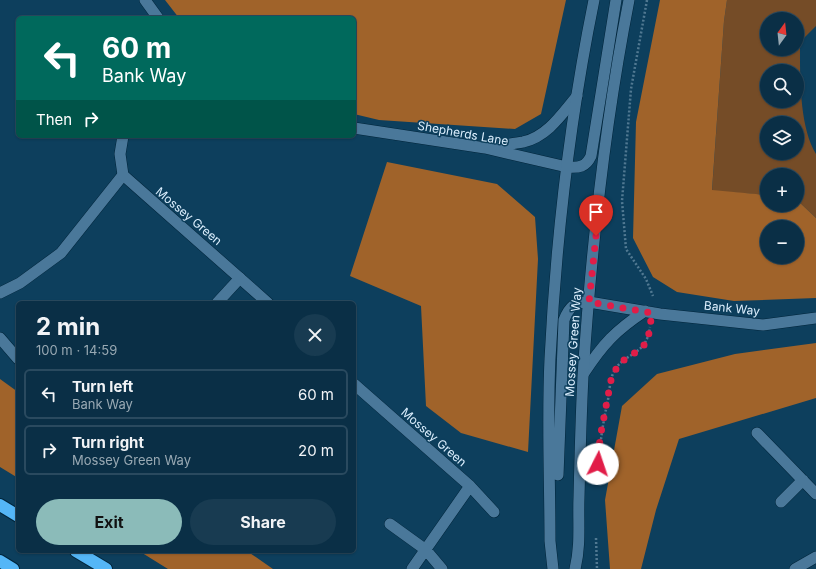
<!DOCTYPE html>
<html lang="en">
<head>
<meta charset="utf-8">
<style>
  :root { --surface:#0a2f46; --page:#183b51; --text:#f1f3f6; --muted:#99a9b3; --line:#2a4a5f; --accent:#8bbbb9 }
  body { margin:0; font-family:Inter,sans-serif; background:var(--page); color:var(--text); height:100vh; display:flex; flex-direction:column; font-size:15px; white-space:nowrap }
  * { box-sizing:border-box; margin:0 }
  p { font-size:13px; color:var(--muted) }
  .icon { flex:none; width:22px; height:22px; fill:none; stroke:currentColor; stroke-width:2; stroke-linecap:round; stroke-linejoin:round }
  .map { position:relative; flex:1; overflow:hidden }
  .panel { position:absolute; left:16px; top:301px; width:340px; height:252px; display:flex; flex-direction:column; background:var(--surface); border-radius:6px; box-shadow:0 1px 3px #0004,0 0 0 1px var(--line) }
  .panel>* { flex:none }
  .top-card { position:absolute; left:16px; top:16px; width:340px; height:122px; border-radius:6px; box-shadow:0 1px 3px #0004,0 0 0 1px var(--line); background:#00695c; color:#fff; overflow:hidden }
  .needle { width:26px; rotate:15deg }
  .buttons { position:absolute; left:760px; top:12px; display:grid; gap:8px }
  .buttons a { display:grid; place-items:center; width:44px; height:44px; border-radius:50%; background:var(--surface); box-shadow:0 1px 3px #0004,0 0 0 1px var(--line); font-size:20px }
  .pin { position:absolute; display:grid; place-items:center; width:34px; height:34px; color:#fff; margin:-41px -17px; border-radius:50% 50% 50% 0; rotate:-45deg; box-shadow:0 0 4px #0007 }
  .pin .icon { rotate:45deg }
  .me { position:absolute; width:44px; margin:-22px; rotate:4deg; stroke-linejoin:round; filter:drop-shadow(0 0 3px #0008) }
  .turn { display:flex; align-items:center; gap:14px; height:84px; padding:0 20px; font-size:18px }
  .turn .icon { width:52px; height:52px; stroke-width:2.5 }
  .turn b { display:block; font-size:28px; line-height:34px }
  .then { display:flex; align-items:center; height:38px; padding:0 20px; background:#0003; gap:8px; font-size:15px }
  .round { display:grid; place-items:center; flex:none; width:42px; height:42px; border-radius:21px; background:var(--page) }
  .head { display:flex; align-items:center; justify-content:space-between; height:68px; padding:0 20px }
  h1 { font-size:24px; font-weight:700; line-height:30px }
  .action { display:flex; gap:8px; margin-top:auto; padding:8px 20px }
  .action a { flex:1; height:46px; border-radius:24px; background:var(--accent); color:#111; font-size:16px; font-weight:700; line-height:46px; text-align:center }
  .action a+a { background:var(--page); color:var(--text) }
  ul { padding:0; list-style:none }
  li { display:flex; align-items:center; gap:12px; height:50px; margin:0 8px 6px; padding:0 12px; border:2px solid var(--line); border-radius:6px }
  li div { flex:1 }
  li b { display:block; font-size:15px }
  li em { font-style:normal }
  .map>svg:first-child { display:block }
  .green { fill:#754c27; fill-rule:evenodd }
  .forest { fill:#a0632a; fill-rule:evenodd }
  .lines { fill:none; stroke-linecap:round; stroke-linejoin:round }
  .service-casing { stroke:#00253b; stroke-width:12 }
  .minor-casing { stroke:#00253b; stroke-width:12 }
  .tertiary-casing { stroke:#00253b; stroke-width:12 }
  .secondary-casing { stroke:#00253b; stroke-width:12 }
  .motorway-casing { stroke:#00253b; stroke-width:14 }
  .path { stroke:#517992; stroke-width:2.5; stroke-dasharray:2 2; stroke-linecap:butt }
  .service { stroke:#4a789a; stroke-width:11 }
  .minor { stroke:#4a789a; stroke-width:11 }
  .tertiary { stroke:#4a789a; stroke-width:11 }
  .secondary { stroke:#4a789a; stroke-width:11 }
  .motorway { stroke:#54b6f7; stroke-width:12 }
  .route { stroke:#e11d48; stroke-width:7; stroke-dasharray:0 12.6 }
  .labels { text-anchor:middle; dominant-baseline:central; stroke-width:3; stroke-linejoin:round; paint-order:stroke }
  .street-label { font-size:12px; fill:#dceffe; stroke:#0d3f5d }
</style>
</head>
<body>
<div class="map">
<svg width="816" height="569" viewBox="0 0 816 569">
  <rect width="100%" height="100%" fill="#0d3f5d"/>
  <!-- green -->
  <path class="green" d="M 727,0 L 816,0 L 816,26 L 800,42 C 800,75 799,126 816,154 L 816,218 L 797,200 L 797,175 L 767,175 L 767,195 L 712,191 L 724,21 ZM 767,19 L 797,19 L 797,49 L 767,49 ZM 767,71 L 797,71 L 797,101 L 767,101 ZM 767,123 L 797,123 L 797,153 L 767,153 Z"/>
  <!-- forest -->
  <path class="forest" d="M 165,0 L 566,0 L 541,114 L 515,129 L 379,120 L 354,114 L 354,18 L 179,18 Z
    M 660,0 L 727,0 L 724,21 L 712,190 L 767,195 L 767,205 L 797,205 L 797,200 L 816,218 L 816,298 L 734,301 L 677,292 L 653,277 L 633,238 L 636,122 ZM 767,227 L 797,227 L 797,257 L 767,257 Z
    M 387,162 L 497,184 L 535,217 L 538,259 L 528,452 L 461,433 L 426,406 L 421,306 L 350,276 Z
    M 816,343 L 816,398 L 679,439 L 656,510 L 641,569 L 610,569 L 605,500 L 622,406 L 657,374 L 735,354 Z
    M 0,379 L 18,392 L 18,478 L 0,467 Z
    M 139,551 L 247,551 L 273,569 L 168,569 Z"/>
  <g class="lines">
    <!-- service casing -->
    <g class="service-casing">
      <path id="service" d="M 0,293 L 20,283 L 61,253 L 123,175
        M 217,303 L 240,278
        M 0,338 L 18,359"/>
    </g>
    <!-- minor casing -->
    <g class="minor-casing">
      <path id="minor" d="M 145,0 L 158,18
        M 354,128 L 485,148 L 567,167
        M 123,136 L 120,154 L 123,175 L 268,303
        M 490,147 C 501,145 512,144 523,142 C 547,137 562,114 577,96
        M 354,384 L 470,486 L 494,512
        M 757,433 L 816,494
        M 781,502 L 803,480
        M 390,524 L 426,550 L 442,569
        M 412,569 L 470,486
        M 795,569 L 816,557"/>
    </g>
    <!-- tertiary casing -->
    <g class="tertiary-casing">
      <path id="tertiary" d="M 589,302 L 660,314 L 763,325 L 816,318
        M 584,373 C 603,344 615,331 645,311"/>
    </g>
    <!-- secondary casing -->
    <g class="secondary-casing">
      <path id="secondary" d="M 567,167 C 579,168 586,167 591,156 L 616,0
        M 558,475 L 564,320 C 569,307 575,301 589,302
        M 553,569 L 550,541 C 550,481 547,420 550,359 C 556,239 570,118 594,0
        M 575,569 C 581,545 578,521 579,497 C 580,456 581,416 583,376 C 591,250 605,123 629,0"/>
    </g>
    <!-- motorway casing -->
    <g class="motorway-casing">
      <path id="motorway" d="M 0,505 L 18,516
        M 76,551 L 106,569
        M 0,561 L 13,569"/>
    </g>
    <!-- path -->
    <path class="path" d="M 647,0 L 631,89 L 622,201 L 626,249 L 646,279 L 653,296
      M 597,479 C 599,452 602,426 608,400 C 609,392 610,383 612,376 C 621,351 646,359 650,327
      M 596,538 L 597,569"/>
    <!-- service -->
    <use href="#service" class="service"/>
    <!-- minor -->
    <use href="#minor" class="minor"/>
    <!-- tertiary -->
    <use href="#tertiary" class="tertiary"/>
    <!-- secondary -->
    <use href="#secondary" class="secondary"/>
    <!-- motorway -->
    <use href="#motorway" class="motorway"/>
  </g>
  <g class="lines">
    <!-- route -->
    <path class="route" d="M 596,236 L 589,302 L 652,313 L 648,339 L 642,348 L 621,362 L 612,375 L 600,438 L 598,464"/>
  </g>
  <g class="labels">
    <!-- street labels -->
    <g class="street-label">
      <text transform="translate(463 133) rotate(10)">Shepherds Lane</text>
      <text transform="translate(189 216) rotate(40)">Mossey Green</text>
      <text transform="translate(732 308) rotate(6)">Bank Way</text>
      <text transform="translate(573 342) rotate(-86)">Mossey Green Way</text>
      <text transform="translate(434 437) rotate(41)">Mossey Green</text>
    </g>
  </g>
</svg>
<div class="buttons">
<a><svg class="needle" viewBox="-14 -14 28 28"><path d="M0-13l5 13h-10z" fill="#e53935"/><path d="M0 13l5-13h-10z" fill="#99a9b3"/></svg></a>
<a><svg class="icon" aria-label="search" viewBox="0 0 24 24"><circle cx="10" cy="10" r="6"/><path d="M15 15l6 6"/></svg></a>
<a><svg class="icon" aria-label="layers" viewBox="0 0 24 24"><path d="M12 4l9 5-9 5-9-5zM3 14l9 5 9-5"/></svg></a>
<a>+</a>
<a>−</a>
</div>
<div class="pin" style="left:596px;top:236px;background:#d93025"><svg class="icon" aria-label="arrive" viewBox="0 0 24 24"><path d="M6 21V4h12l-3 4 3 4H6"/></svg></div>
<svg class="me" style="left:598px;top:464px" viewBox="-20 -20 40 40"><circle r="19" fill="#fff"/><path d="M0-13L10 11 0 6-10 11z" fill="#e11d48"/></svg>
<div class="top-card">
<div class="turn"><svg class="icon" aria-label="left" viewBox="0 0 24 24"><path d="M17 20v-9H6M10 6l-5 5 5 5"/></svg><div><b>60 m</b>Bank Way</div></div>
<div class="then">Then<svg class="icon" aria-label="right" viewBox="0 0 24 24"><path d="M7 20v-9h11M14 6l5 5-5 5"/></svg></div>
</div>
<section class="panel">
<div class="head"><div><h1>2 min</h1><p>100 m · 14:59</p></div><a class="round"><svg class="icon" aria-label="close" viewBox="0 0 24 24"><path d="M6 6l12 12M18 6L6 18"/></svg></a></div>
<ul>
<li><svg class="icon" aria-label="left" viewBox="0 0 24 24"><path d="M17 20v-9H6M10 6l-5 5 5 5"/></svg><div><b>Turn left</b><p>Bank Way</p></div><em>60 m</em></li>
<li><svg class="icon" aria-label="right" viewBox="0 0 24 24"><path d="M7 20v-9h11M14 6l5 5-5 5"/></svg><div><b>Turn right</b><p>Mossey Green Way</p></div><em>20 m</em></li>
</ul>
<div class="action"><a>Exit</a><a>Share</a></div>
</section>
</div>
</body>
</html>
